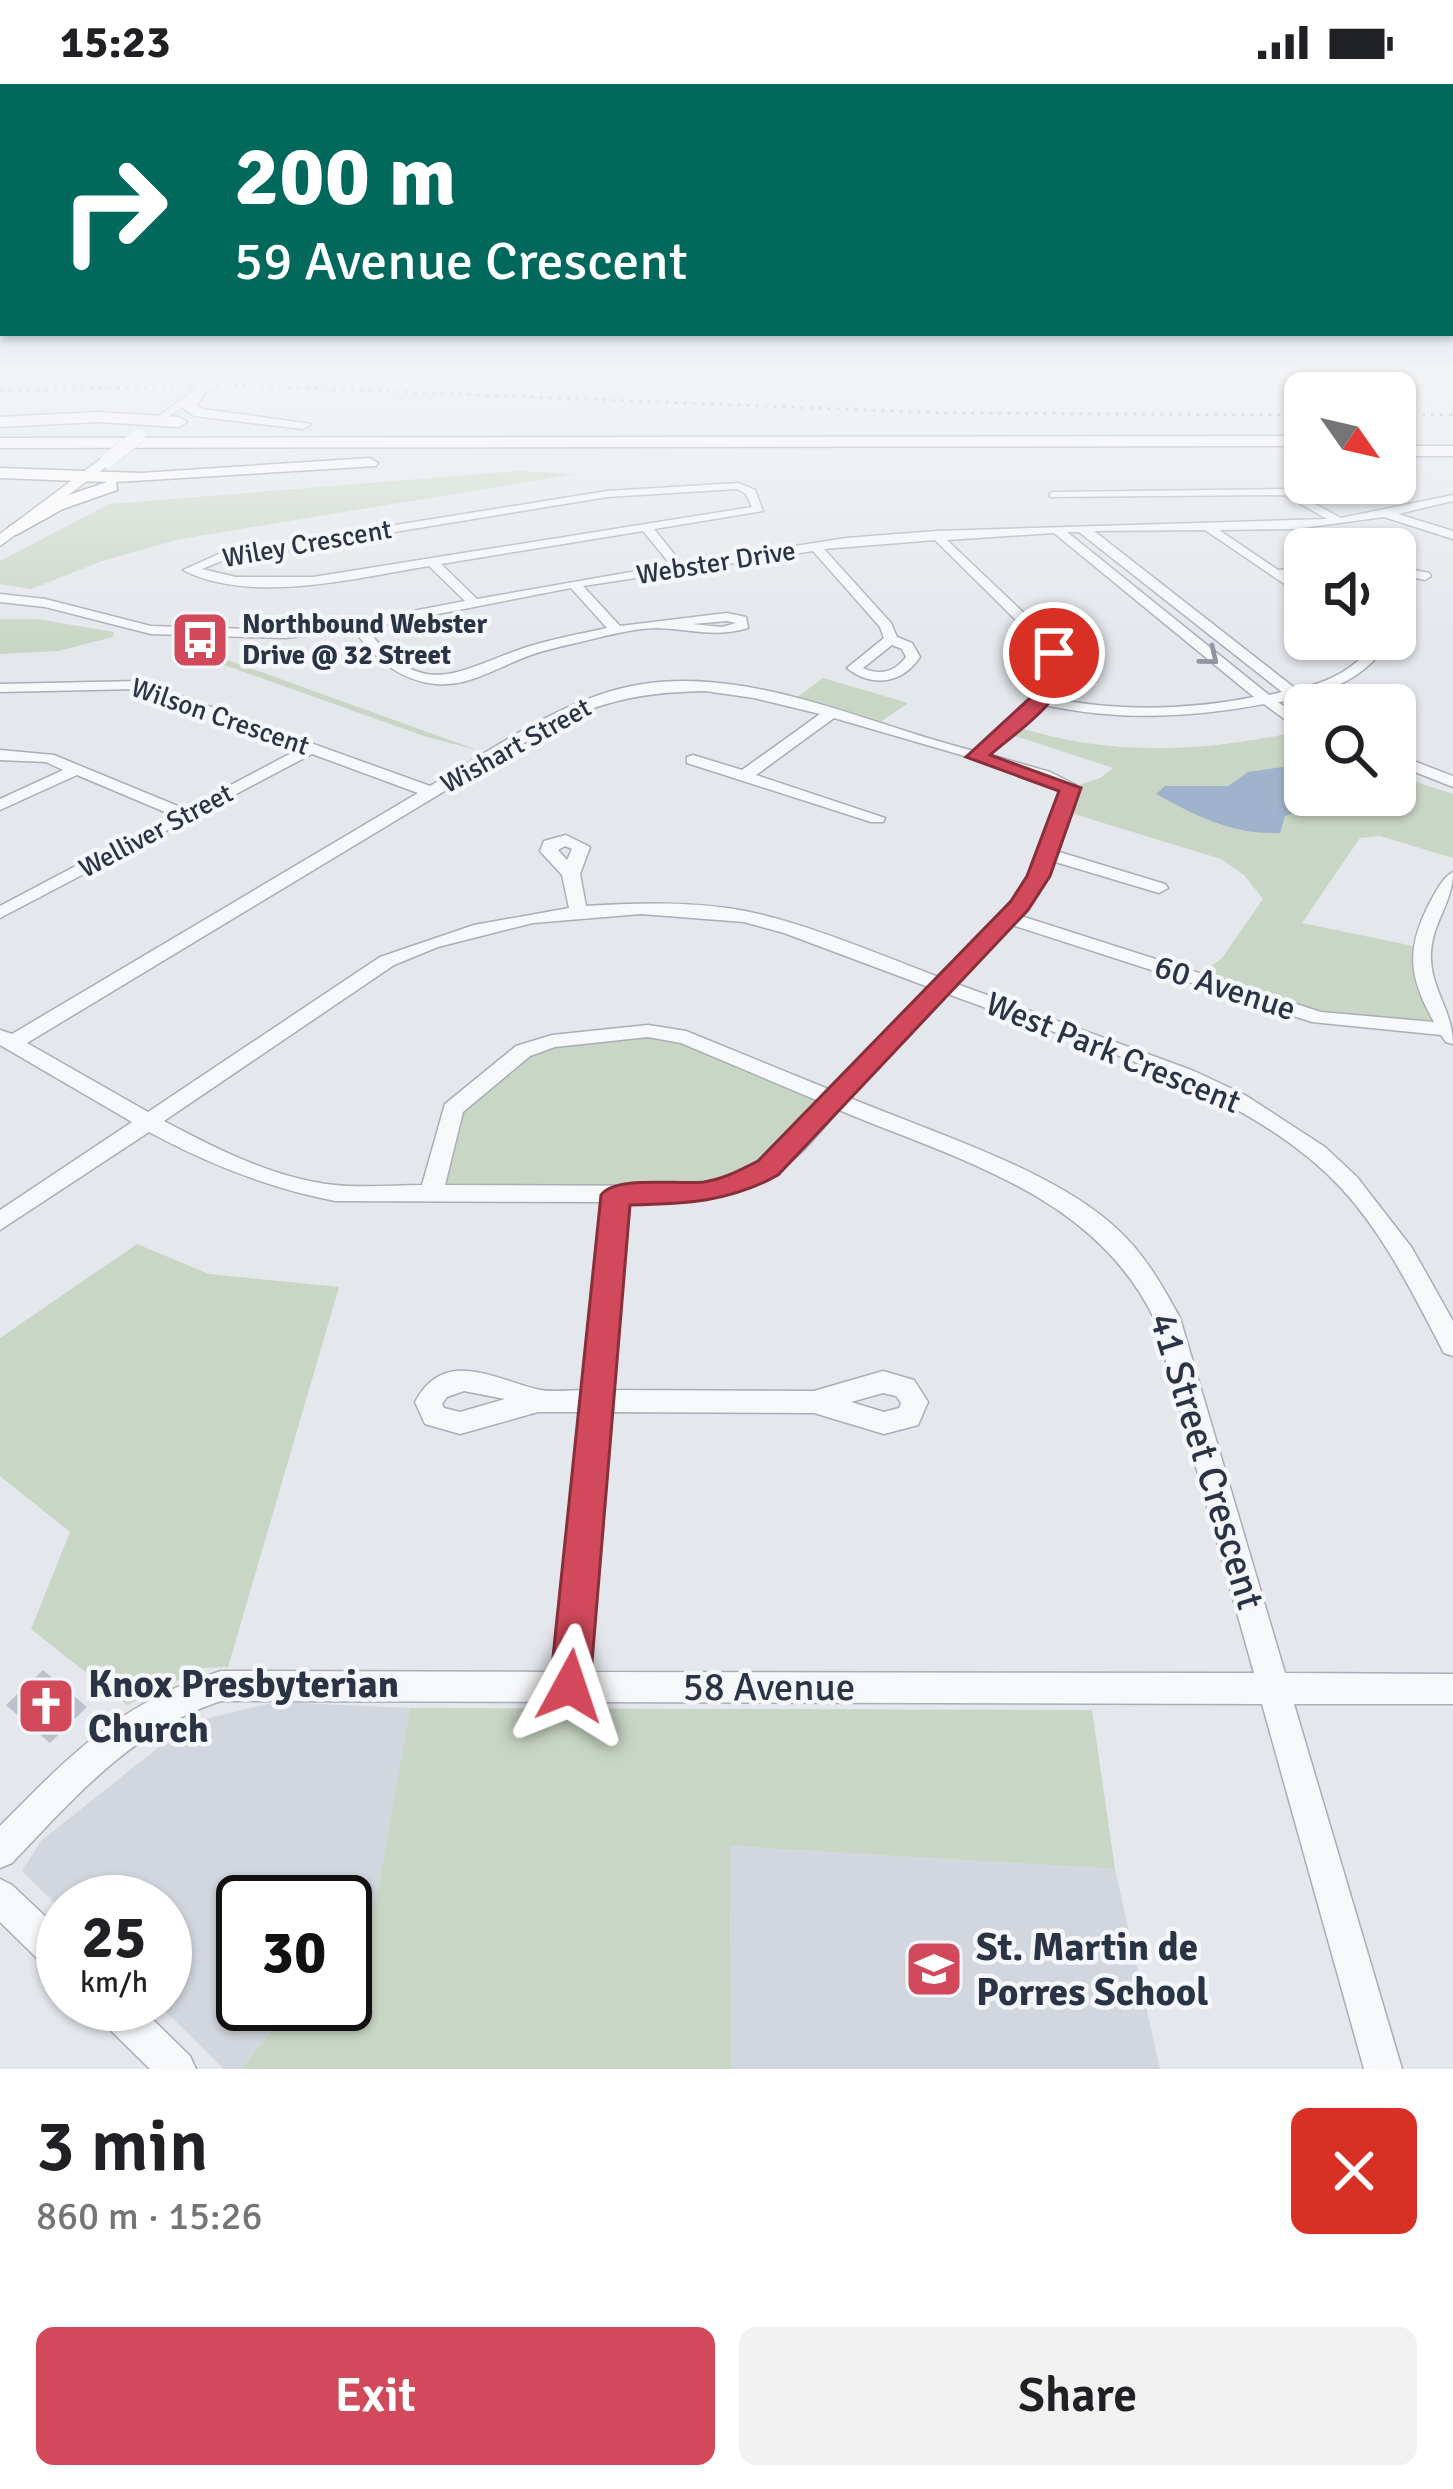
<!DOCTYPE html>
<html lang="en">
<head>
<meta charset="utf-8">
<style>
  :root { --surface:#fff; --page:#f2f2f2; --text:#202124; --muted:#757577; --accent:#d1495b }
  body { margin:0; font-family:Signika,sans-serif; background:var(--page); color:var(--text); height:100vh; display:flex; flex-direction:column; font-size:45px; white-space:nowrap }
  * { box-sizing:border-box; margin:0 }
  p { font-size:39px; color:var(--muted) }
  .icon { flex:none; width:66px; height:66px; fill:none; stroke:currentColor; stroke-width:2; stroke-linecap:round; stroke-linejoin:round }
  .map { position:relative; height:1985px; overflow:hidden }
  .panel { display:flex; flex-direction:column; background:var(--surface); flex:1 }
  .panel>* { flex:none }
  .hud { position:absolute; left:0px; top:0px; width:1455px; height:252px; box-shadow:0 3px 9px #0004; background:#00695c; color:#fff; overflow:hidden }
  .needle { width:78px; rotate:124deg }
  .tools { position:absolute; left:1284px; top:288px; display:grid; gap:24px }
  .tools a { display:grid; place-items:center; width:132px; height:132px; border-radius:18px; background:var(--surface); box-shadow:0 3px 9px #0004; font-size:60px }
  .speed { position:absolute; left:36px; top:1791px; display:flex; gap:24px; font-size:60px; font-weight:700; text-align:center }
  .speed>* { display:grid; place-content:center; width:156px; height:156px; border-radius:50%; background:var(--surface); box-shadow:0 3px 9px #0004; line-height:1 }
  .speed small { font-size:30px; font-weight:400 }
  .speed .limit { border:6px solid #111; border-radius:18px; background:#fff; color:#111 }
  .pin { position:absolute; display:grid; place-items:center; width:102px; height:102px; color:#fff; margin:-51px; border:6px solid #fff; border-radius:50%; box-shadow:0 3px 12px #0007 }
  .me { position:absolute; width:132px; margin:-66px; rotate:5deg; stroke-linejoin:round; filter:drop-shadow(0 0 9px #0008) }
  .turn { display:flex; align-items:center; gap:42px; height:252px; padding:0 36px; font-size:54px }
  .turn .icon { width:156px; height:156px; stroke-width:2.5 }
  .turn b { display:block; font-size:84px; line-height:102px }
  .round { display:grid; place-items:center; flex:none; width:126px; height:126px; border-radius:18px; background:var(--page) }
  .head { display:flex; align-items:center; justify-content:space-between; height:204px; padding:0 36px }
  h1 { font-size:72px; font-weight:600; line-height:90px }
  .primary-button { display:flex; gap:24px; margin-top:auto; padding:24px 36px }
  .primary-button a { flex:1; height:138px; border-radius:18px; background:var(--accent); color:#fff; font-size:48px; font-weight:600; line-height:138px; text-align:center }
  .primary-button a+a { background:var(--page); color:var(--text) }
  .status { display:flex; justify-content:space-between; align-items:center; height:84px; padding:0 60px; background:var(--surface); direction:ltr }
  .status svg { height:33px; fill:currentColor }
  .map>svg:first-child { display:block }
  .built { fill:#d2d6de }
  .green { fill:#c9d6c5 }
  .water { fill:#9fb4cc }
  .building { fill:#bbc0ca }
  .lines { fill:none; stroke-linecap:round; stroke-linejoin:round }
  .minor-casing { stroke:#a9aeb7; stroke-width:3 }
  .major-casing { stroke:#a3abb8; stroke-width:3 }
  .highway-casing { stroke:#8b94a3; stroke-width:3 }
  .minor { fill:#f7f8fa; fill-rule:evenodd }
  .major { fill:#fff; fill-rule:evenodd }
  .highway { fill:#fff; fill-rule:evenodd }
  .rail { stroke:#7d8696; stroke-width:3; stroke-dasharray:3 6; stroke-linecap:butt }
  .minor-bridge-casing { stroke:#a9aeb7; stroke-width:12; stroke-linecap:butt }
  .major-bridge-casing { stroke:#a3abb8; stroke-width:15; stroke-linecap:butt }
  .minor-bridge { stroke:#f7f8fa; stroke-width:10 }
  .major-bridge { stroke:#fff; stroke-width:14 }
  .oneway { stroke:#9196a0 }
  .route { fill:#d1495b; stroke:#882f3b; stroke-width:3 }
  .labels { text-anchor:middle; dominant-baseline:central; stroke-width:9; stroke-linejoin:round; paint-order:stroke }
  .far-street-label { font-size:27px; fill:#2b3445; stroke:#f4f6f9 }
  .far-poi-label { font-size:27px; font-weight:bold; fill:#2b3445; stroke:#f4f6f9; text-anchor:start }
  .street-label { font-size:33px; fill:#2b3445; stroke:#f4f6f9 }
  .near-street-label { font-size:39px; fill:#2b3445; stroke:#f4f6f9 }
  .near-poi-label { font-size:39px; font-weight:bold; fill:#2b3445; stroke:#f4f6f9; text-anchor:start }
</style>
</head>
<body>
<div class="status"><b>15:23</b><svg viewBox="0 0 49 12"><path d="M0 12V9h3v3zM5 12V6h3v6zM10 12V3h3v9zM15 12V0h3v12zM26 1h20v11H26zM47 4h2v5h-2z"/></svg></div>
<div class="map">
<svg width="1453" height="1985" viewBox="0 0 1453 1985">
  <rect width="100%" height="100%" fill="#e4e7ec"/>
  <!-- built -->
  <path class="built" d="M 276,1618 L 410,1624 L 376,1816 L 345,1854 L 345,1818 L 243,1818 L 243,1920 L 293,1920 L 241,1985 L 224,1985 L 158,1920 L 165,1920 L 165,1818 L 63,1818 L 63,1827 L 22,1787 L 41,1757 L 189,1639 Z
    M 730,1762 L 1115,1785 L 1160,1985 L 731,1985 Z"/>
  <!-- green -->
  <path class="green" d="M 518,387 L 575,390 L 180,455 L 102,477 L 31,505 L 0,500 L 0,477 L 109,420 Z
    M 0,535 L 37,535 L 114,548 L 113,553 L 58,567 L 0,570 Z
    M 168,561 L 203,567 L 480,667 L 427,653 Z
    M 823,594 L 908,619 L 879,639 L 795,615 Z
    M 1015,642 C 1111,674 1207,668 1305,646 L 1305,711 L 1395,711 L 1395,691 L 1453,710 L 1453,774 L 1380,752 L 1360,754 L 1302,839 L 1418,863 L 1447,945 L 1319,934 L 1194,895 L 1222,874 L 1263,815 L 1244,791 L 1221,775 L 1064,727 L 1070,704 L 1100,694 L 1113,684 L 1006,649 Z
    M 648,947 L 836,1016 L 782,1073 L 719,1105 L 431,1110 L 458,1019 L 523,967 Z
    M 137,1160 L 209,1190 L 339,1203 L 228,1583 L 204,1584 L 127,1621 L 31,1545 L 70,1448 L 0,1392 L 0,1254 Z
    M 410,1624 L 1092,1626 L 1115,1785 L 730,1762 L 731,1985 L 241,1985 L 293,1920 L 345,1920 L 345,1854 L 376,1816 Z"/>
  <!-- water -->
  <path class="water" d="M 1297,681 L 1305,684 L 1305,711 L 1377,711 L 1382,719 L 1331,716 L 1285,732 L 1280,749 C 1233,751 1196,732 1156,710 L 1165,702 L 1228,702 L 1248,688 Z"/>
  <!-- building -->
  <path class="building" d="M 43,1586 L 87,1623 L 50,1659 L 6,1621 Z"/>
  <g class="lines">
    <!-- minor casing -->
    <g class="minor-casing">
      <path id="minor" d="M 210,286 L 220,286 L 201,301 L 195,301 L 195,297 Z
        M 1425,286 L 1435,286 L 1453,295 L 1453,302 Z
        M 196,305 L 204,307 L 159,340 L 153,340 L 153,336 Z
        M 739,399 L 755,406 L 763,427 L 654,445 L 682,480 L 846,454 L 936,447 L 1327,435 L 1285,411 L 1050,413 L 1050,409 L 1054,408 L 1287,405 L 1341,434 L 1453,411 L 1453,417 L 1398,430 L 1453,447 L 1453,455 L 1384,433 L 1294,445 L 1219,446 L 1278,486 L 1305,484 L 1305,492 L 1288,493 L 1305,504 L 1305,514 L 1205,446 L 1094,447 L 1296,605 C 1332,598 1356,584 1378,555 L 1392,555 C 1368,588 1344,603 1304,612 L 1302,616 L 1278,618 L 1305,638 L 1305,650 L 1264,620 C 1189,634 1118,637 1044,621 L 988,670 L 1050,688 L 1076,701 L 1078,704 L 1056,767 L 1165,800 L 1168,804 L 1159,809 L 1052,777 L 1047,792 L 1021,832 L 1321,928 L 1434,938 C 1408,892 1406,865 1430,818 C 1437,806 1442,794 1453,788 C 1453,819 1432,839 1431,869 C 1429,903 1453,926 1453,960 L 1446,958 L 1441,951 L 1312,938 L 1012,841 L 957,900 L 1194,987 L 1245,1011 L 1325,1063 L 1357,1093 L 1412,1164 L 1453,1237 L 1453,1272 L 1444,1269 C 1414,1212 1386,1153 1342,1105 C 1248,1003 1075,958 948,910 L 850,1014 C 931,1048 1052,1085 1116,1144 C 1144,1169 1162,1201 1180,1234 L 1285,1589 L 1453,1590 L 1453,1620 L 1294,1620 L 1402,1985 L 1364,1985 L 1262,1620 L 221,1617 C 133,1645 74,1714 12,1779 L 0,1784 L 0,1742 C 71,1670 121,1618 221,1587 L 556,1588 L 582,1328 L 538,1328 L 460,1350 L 425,1340 L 415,1318 C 444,1264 492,1294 536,1305 C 551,1309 569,1306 585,1306 L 604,1118 L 335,1117 C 269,1104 208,1080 149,1048 L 0,1146 L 0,1126 L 132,1038 L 0,961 L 0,946 L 12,950 L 418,709 L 312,670 L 0,834 L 0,822 L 172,731 L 77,691 L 0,726 L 0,715 L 63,686 L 46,678 L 0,676 L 0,666 L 54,671 L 185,725 L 299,665 L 137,605 L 0,608 L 0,600 L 139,597 L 430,702 C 485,670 538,632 599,611 C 722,567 856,638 974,667 L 1040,609 L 1051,583 L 1038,558 L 935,456 L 824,465 L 891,539 L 897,553 L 912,559 L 920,573 C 902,600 872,604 847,584 L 884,554 L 880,543 L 813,467 L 583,502 L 620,542 L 727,529 L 746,533 L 748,544 C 714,554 690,545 657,544 C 633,544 601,553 576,559 C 558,563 540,567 523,574 C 495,585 467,603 436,600 C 400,597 374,574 354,546 L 285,554 L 151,550 L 45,523 L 0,518 L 0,510 L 45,515 L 151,542 L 285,546 L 339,541 L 465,517 L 429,482 C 357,494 250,521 183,486 L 221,469 L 607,407 ZM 737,405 L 746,410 L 752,423 L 313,493 L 236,493 L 202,485 L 224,476 L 607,413 ZM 643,447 L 671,481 L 477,515 L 441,480 ZM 1067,448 L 1079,448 L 1282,608 L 1269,611 ZM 1054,449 L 1254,613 C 1187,626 1119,628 1051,614 L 1065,583 L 1049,553 L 947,456 ZM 571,504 L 607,544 C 580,550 551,555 524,564 C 454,588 423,618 366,544 ZM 727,537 L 736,539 L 722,543 L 692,540 ZM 892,561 L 902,565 L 906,573 C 895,588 880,592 863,584 ZM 705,607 L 754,614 L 820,630 L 742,686 L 693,671 L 687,673 L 687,679 L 871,738 L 883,738 L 885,734 L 756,691 L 834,634 L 1023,689 L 1061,706 L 1029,792 L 1013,819 L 941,894 C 877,870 812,841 745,827 C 693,817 639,819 586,822 L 580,790 L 590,763 L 566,751 L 544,757 L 540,767 L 562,791 L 569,824 L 474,841 L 380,873 L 148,1028 L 27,959 L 564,635 C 615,614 650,608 705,607 ZM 565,762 L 572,765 L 567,776 L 558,766 ZM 641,830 L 744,838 L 784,849 L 931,904 L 833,1007 L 686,947 L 648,941 L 552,951 L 516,962 L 445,1020 L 422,1101 C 393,1101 364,1104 335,1101 C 275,1095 217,1065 164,1037 L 394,881 L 438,863 L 533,839 ZM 648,953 L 681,959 L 821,1018 L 774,1068 L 732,1093 L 685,1102 L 445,1101 L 463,1028 L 530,972 L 555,963 ZM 839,1026 C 958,1076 1093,1110 1154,1234 L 1254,1589 L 587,1588 L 609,1328 L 814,1329 L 884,1350 L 918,1341 L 928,1318 L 914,1296 L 883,1287 L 814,1307 L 611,1306 L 627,1118 C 685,1118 739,1116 787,1080 C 807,1066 823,1043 839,1026 ZM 464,1307 L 505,1315 L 460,1328 L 444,1324 L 442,1320 L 447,1313 ZM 883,1309 L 896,1312 L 901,1319 L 899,1324 L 884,1328 L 851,1318 Z
        M 1395,482 L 1429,489 L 1431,492 L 1425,496 L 1395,490 Z
        M 1395,670 L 1453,692 L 1453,703 L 1395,680 Z
        M 0,1795 L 12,1801 L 63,1849 L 63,1892 L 50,1887 L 0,1838 Z
        M 92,1920 L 137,1920 L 190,1972 L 196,1985 L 150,1985 L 97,1933 Z"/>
    </g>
    <!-- major casing -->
    <g class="major-casing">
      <path id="major" d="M 102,374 L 114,377 L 0,462 L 0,450 Z"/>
    </g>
    <!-- highway casing -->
    <g class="highway-casing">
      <path id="highway" d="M 199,303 L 206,307 L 197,322 L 203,325 L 311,340 L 303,345 L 194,332 L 182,323 Z
        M 98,328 L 179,333 L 187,338 L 179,343 L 98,338 L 0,343 L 0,333 Z
        M 1305,352 L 1305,362 L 0,364 L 0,354 Z
        M 1395,362 L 1453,362 L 1453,372 L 1395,372 Z
        M 370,374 L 378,379 L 376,382 L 116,398 L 117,406 L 63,425 L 16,451 L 7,446 L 10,442 L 51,417 L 107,398 L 0,394 L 0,384 L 141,389 Z"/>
    </g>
    <!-- minor -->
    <use href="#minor" class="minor"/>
    <!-- major -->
    <use href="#major" class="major"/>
    <!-- highway -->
    <use href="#highway" class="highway"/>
    <!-- rail -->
    <path class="rail" d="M 0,307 L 227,301 L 942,329 L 1305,331
      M 1395,331 L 1453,331"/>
    <!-- minor-bridge casing -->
    <g class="minor-bridge-casing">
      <path id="minor-bridge" d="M 199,307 L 209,300"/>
    </g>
    <!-- major-bridge casing -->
    <g class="major-bridge-casing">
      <path id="major-bridge" d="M 107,377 L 138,352"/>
    </g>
    <!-- minor-bridge -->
    <use href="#minor-bridge" class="minor-bridge"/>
    <!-- major-bridge -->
    <use href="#major-bridge" class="major-bridge"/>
  </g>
  <!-- one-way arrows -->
  <defs><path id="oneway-chevron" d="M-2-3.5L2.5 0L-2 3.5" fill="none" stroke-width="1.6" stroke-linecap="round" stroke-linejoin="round" transform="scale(3)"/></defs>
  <use class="oneway" href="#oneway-chevron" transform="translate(1210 573) rotate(39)"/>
  <!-- sky -->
  <linearGradient id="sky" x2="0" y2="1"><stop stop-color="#8bb4dd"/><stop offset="0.51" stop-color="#f3f4f6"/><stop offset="1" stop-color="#f3f4f6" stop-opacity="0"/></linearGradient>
  <rect width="1453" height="564" fill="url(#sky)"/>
  <!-- route -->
  <path class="route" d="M 1047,566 L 1063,569 C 1074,614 1020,644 990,671 L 1081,704 L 1050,792 L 1028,826 L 778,1091 C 730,1118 685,1120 630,1121 L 590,1602 L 584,1616 L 570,1621 L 556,1616 L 550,1602 L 601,1111 C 615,1091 678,1101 704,1098 C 724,1095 740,1086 758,1077 L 1011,817 L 1027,792 L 1059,707 L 966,673 L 1043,602 L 1049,588 Z"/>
  <!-- icons -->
  <defs>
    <g id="bus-square" transform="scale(3)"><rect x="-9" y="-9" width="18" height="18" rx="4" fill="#d1495b" stroke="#f4f6f9"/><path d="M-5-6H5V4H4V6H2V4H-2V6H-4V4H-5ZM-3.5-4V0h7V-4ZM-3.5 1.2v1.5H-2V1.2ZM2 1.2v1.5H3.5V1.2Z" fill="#fff"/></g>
    <g id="church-square" transform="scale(3)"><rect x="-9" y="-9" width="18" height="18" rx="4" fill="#d1495b" stroke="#f4f6f9"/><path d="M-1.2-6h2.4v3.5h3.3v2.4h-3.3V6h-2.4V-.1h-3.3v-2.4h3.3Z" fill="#fff"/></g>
    <g id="school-square" transform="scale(3)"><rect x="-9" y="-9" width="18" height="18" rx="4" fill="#d1495b" stroke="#f4f6f9"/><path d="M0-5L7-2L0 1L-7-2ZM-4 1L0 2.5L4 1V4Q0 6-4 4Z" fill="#fff"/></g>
  </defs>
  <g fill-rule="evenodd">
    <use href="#bus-square" x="200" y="556"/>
    <use href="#church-square" x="46" y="1622"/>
    <use href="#school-square" x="934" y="1885"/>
  </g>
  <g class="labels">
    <!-- far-street labels -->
    <g class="far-street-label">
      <text transform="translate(307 460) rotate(-10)">Wiley Crescent</text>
      <text transform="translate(716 479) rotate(-9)">Webster Drive</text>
      <text transform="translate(220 633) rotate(19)">Wilson Crescent</text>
      <text transform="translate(516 662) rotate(-29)">Wishart Street</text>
      <text transform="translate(156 747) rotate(-28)">Welliver Street</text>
    </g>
    <!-- far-poi labels -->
    <g class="far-poi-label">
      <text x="242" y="540">Northbound Webster<tspan x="242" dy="31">Drive @ 32 Street</tspan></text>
    </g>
    <!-- street labels -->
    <g class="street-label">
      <text transform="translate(1225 904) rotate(18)">60 Avenue</text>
      <text transform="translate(1113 969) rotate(22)">West Park Crescent</text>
    </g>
    <!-- near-street labels -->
    <g class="near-street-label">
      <text transform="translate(1207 1377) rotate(73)">41 Street Crescent</text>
      <text x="769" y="1603">58 Avenue</text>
    </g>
    <!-- near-poi labels -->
    <g class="near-poi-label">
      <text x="88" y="1600">Knox Presbyterian<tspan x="88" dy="45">Church</tspan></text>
      <text x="976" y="1863">St. Martin de<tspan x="976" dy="45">Porres School</tspan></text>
    </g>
  </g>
</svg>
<div class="tools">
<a><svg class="needle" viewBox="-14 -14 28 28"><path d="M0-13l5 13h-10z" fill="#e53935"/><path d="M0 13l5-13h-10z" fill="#757577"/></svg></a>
<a><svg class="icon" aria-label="sound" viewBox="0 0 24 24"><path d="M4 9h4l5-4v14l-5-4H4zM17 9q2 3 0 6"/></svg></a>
<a><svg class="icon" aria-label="search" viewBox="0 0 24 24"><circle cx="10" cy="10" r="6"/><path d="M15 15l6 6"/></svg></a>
</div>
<div class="speed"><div>25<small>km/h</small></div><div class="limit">30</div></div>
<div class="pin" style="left:1054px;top:569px;background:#d93025"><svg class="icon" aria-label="arrive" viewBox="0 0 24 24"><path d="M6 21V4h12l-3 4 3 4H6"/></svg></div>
<svg class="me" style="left:570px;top:1602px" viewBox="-20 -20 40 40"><path d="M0-17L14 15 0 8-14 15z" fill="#d1495b" stroke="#fff" stroke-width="4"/></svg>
<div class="hud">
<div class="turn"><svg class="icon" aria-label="right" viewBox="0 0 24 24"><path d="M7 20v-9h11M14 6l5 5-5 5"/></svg><div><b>200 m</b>59 Avenue Crescent</div></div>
</div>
</div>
<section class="panel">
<div class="head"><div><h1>3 min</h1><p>860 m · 15:26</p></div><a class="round" style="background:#d93025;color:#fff"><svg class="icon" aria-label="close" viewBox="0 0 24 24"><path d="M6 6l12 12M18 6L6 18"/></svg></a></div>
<div class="primary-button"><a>Exit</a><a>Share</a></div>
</section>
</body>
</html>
